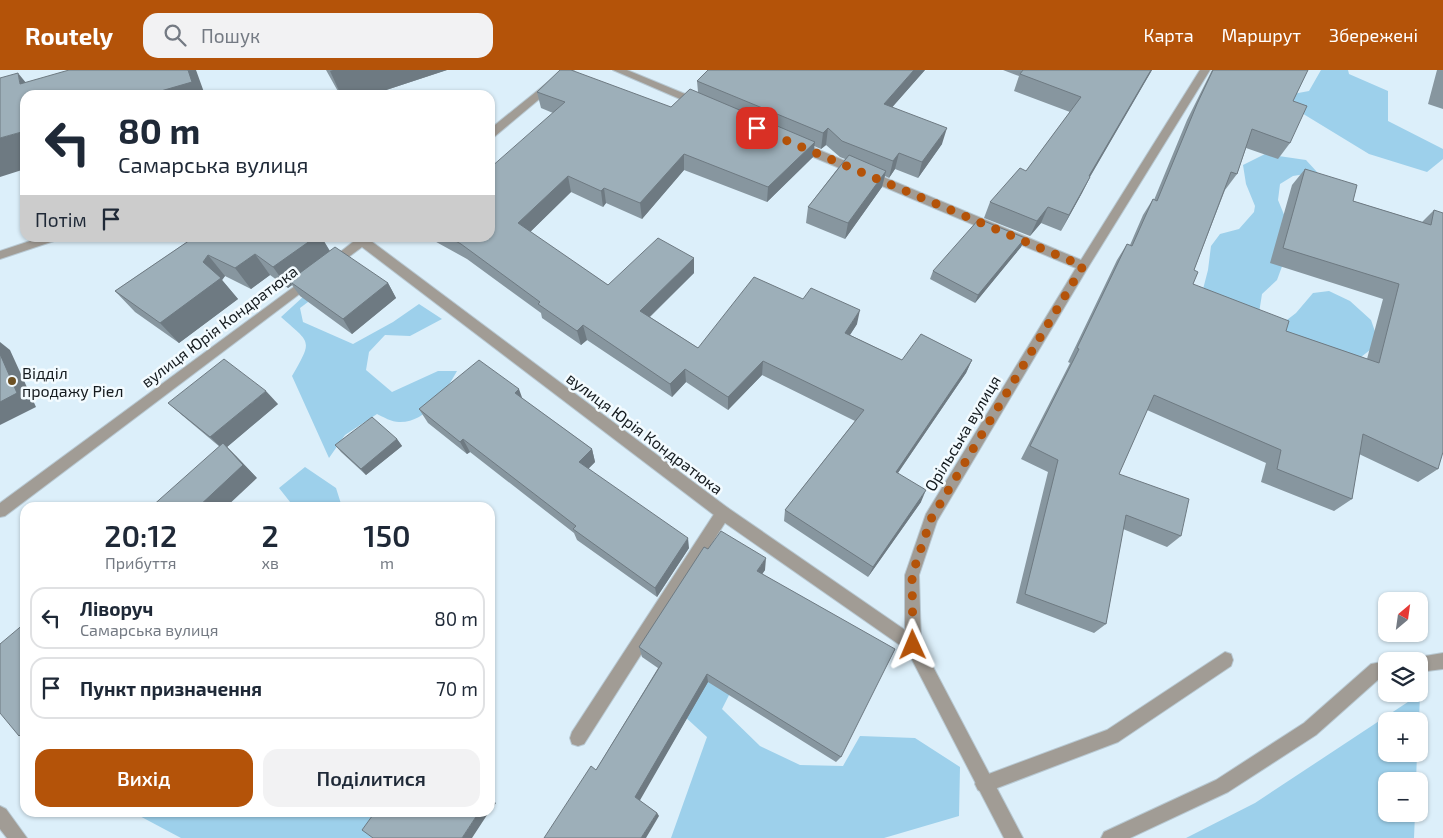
<!DOCTYPE html>
<html lang="uk">
<head>
<meta charset="utf-8">
<style>
  :root { --surface:#fff; --page:#f2f2f3; --text:#1f2937; --muted:#747a83; --line:#e0e1e3; --accent:#b45309 }
  body { margin:0; font-family:"Exo 2",sans-serif; background:var(--page); color:var(--text); height:100vh; display:flex; flex-direction:column; font-size:19px; white-space:nowrap }
  * { box-sizing:border-box; margin:0 }
  p { font-size:16px; color:var(--muted) }
  .icon { flex:none; width:28px; height:28px; fill:none; stroke:currentColor; stroke-width:2; stroke-linecap:round; stroke-linejoin:round }
  .map { position:relative; flex:1; overflow:hidden }
  .drawer { position:absolute; left:20px; top:432px; width:475px; height:315px; display:flex; flex-direction:column; background:var(--surface); border-radius:15px; box-shadow:0 1px 4px #0004 }
  .drawer>* { flex:none }
  .top-card { position:absolute; left:20px; top:20px; width:475px; height:152px; border-radius:15px; box-shadow:0 1px 4px #0004; background:#fff; color:var(--text); overflow:hidden }
  .needle { width:32px; rotate:29deg }
  .buttons { position:absolute; left:1378px; top:522px; display:grid; gap:10px }
  .buttons a { display:grid; place-items:center; width:50px; height:50px; border-radius:10px; background:var(--surface); box-shadow:0 1px 4px #0004; font-size:25px }
  .pin { position:absolute; display:grid; place-items:center; width:42px; height:42px; color:#fff; margin:-21px; border-radius:10px; box-shadow:0 2px 8px #0006 }
  .me { position:absolute; width:55px; margin:-28px; rotate:359deg; stroke-linejoin:round; filter:drop-shadow(0 0 4px #0008) }
  .turn { display:flex; align-items:center; gap:18px; height:105px; padding:0 15px; font-size:22px }
  .turn .icon { width:65px; height:65px; stroke-width:2.5 }
  .turn b { display:block; font-size:35px; line-height:42px }
  .then { display:flex; align-items:center; height:48px; padding:0 15px; background:#0003; gap:10px; font-size:19px }
  .eta { display:flex; justify-content:space-evenly; align-items:center; height:85px; text-align:center }
  .eta b { font-size:30px; font-weight:600; line-height:35px }
  .button { display:flex; gap:10px; margin-top:auto; padding:10px 15px }
  .button a { flex:1; height:58px; border-radius:15px; background:var(--accent); color:#fff; font-size:20px; font-weight:600; line-height:58px; text-align:center }
  .button a+a { background:var(--page); color:var(--text) }
  ul { padding:0; list-style:none }
  li { display:flex; align-items:center; gap:15px; height:62px; margin:0 10px 8px; padding:0 5px; border:2px solid var(--line); border-radius:15px }
  li div { flex:1 }
  li b { display:block; font-size:19px }
  li em { font-style:normal }
  header { display:flex; align-items:center; gap:30px; box-sizing:border-box; height:70px; padding:0 25px; background:var(--accent); color:#fff }
  header strong { font-size:24px }
  nav { display:flex; gap:28px; margin-inline-start:auto; font-size:18px }
  .search { width:350px; height:45px; background:var(--page); display:flex; align-items:center; gap:12px; box-sizing:border-box; padding:0 18px; border-radius:15px; color:var(--muted); font-size:19px }
  .map>svg:first-child { display:block }
  .green { fill:#9dd0eb }
  .lines { fill:none; stroke-linecap:round; stroke-linejoin:round }
  .service-casing { stroke:#b8c9d3; stroke-width:2 }
  .minor-casing { stroke:#b8c9d3; stroke-width:2 }
  .tertiary-casing { stroke:#b8c9d3; stroke-width:2 }
  .service { fill:#a19c95; fill-rule:evenodd }
  .minor { fill:#a19c95; fill-rule:evenodd }
  .tertiary { fill:#a19c95; fill-rule:evenodd }
  .wall { fill:#87969f }
  .shaded-wall { fill:#6e7a82 }
  .building { fill:#9dafb9; stroke:#6e7a82 }
  .route { stroke:#b45309; stroke-width:9; stroke-dasharray:0 16.2 }
  .poi-dot { fill:#6e5225; stroke:#f3fbff; stroke-width:2 }
  .labels { text-anchor:middle; dominant-baseline:central; stroke-width:5; stroke-linejoin:round; paint-order:stroke }
  .street-label { font-size:16px; fill:#151b1f; stroke:#f3fbff }
  .poi-label { font-size:16px; fill:#151b1f; stroke:#f3fbff; text-anchor:start }
</style>
</head>
<body>
<header>
<strong>Routely</strong>
<div class="search"><svg class="icon" aria-label="search" viewBox="0 0 24 24"><circle cx="10" cy="10" r="6"/><path d="M15 15l6 6"/></svg>Пошук</div>
<nav><a>Карта</a><a>Маршрут</a><a>Збережені</a></nav>
</header>
<div class="map">
<svg width="1443" height="768" viewBox="0 0 1443 768">
  <rect width="100%" height="100%" fill="#dceffa"/>
  <!-- green -->
  <path class="green" d="M 1321,0 L 1348,0 L 1349,4 L 1388,21 L 1388,51 L 1443,79 L 1443,89 L 1427,102 L 1369,84 L 1305,45 L 1282,26 L 1309,21 Z
    M 1265,84 L 1306,90 L 1317,102 L 1293,106 L 1280,114 L 1278,130 L 1285,147 L 1284,191 L 1277,210 L 1262,224 L 1259,243 L 1202,223 L 1208,200 L 1211,176 L 1220,164 L 1239,159 L 1254,142 L 1255,136 L 1246,114 L 1243,95 Z
    M 324,220 L 300,238 L 303,252 L 353,274 L 393,252 L 419,234 L 442,249 L 410,266 L 385,265 L 369,282 L 366,300 L 392,322 L 438,301 L 457,301 C 445,322 427,353 399,352 C 392,352 383,347 377,344 L 345,365 L 329,388 L 292,306 C 313,269 311,274 281,247 L 304,226 Z
    M 1329,221 L 1350,231 L 1371,250 L 1379,273 L 1361,287 L 1274,260 L 1296,243 L 1313,223 Z
    M 305,397 L 336,418 L 342,437 L 294,437 L 279,418 Z
    M 779,526 L 722,639 L 760,676 L 800,695 L 843,696 L 860,666 L 915,668 L 960,697 L 959,746 L 884,768 L 671,768 L 707,667 L 683,645 L 740,556 Z
    M 1420,624 L 1419,651 L 1386,651 L 1386,684 L 1417,684 L 1416,711 L 1386,711 L 1386,744 L 1415,744 L 1414,768 L 1186,768 L 1255,733 Z
    M 134,743 L 377,743 L 374,768 L 181,768 Z"/>
  <g class="lines">
    <!-- service casing -->
    <g class="service-casing">
      <path id="service" d="M 39,168 L 56,168 L 54,171 L 0,189 L 0,181 Z
        M 723,437 L 728,438 L 730,443 L 728,448 L 584,674 L 578,676 L 572,674 L 570,668 L 572,662 L 718,438 Z
        M 1225,582 L 1231,584 L 1233,590 L 1231,596 L 1118,672 L 984,723 L 978,720 L 975,714 L 978,708 L 1107,660 Z"/>
    </g>
    <!-- minor casing -->
    <g class="minor-casing">
      <path id="minor" d="M 563,0 L 574,0 L 494,67 L 490,68 L 490,59 Z
        M 613,0 L 627,0 L 702,31 L 703,33 L 698,36 L 694,35 Z
        M 1200,0 L 1210,0 L 1087,199 L 937,451 L 919,505 L 921,574 L 1023,768 L 1004,768 L 907,580 L 718,448 L 362,177 L 335,197 L 331,198 L 325,194 L 358,168 L 373,168 L 371,171 L 728,438 L 905,560 L 905,505 L 926,444 L 1076,198 L 792,78 L 791,75 L 796,71 L 800,72 L 1081,190 Z
        M 310,205 L 316,210 L 314,213 L 5,446 L 0,447 L 0,433 Z"/>
    </g>
    <!-- tertiary casing -->
    <g class="tertiary-casing">
      <path id="tertiary" d="M 1443,583 L 1443,599 L 1419,602 L 1419,591 L 1412,591 L 1413,588 Z
        M 1387,591 L 1386,607 L 1380,608 L 1316,665 L 1228,722 L 1130,768 L 1101,768 L 1104,762 L 1216,710 L 1304,653 L 1371,594 Z
        M 0,736 L 6,739 L 27,768 L 7,768 L 0,759 Z"/>
    </g>
    <!-- service -->
    <use href="#service" class="service"/>
    <!-- minor -->
    <use href="#minor" class="minor"/>
    <!-- tertiary -->
    <use href="#tertiary" class="tertiary"/>
  </g>
  <!-- wall -->
  <path class="wall" d="M 326,0 L 447,0 L 371,25 L 340,25 Z
    M 708,0 L 925,0 L 892,37 L 942,74 L 918,108 L 895,99 L 889,108 L 885,106 L 882,117 L 845,169 L 806,153 L 808,137 L 845,89 L 840,87 L 826,75 L 821,79 L 814,76 L 813,87 L 767,132 L 684,100 L 642,149 L 606,133 L 603,137 L 571,122 L 530,162 L 608,215 L 694,203 L 650,247 L 698,278 L 857,254 L 850,265 L 902,290 L 972,290 L 966,303 L 898,403 L 921,432 L 868,507 L 784,451 L 785,440 L 855,351 L 762,305 L 728,340 L 686,312 L 672,327 L 587,270 L 581,275 L 542,248 L 541,243 L 467,189 L 429,168 L 490,168 L 553,43 L 541,38 L 537,22 L 671,37 L 698,22 L 697,11 Z
    M 1003,0 L 1152,0 L 1090,107 L 1082,123 L 1061,161 L 1041,153 L 1030,166 L 984,148 L 990,132 L 1026,101 L 1070,42 L 1014,21 L 1019,6 Z
    M 1212,0 L 1308,0 L 1293,31 L 1290,73 L 1278,89 L 1246,78 L 1237,104 L 1225,120 L 1194,200 L 1193,214 L 1286,261 L 1367,289 L 1383,229 L 1270,193 L 1292,115 L 1305,99 L 1353,131 L 1422,152 L 1434,140 L 1438,399 L 1418,412 L 1359,384 L 1352,429 L 1334,441 L 1261,412 L 1266,393 L 1147,340 L 1119,404 L 1181,466 L 1167,477 L 1123,459 L 1106,554 L 1094,563 L 1016,533 L 1048,402 L 1021,389 L 1070,293 L 1068,292 L 1117,190 L 1127,174 L 1130,175 L 1143,145 L 1153,129 L 1154,130 L 1187,50 Z
    M 1437,0 L 1443,0 L 1443,39 L 1428,34 Z
    M 193,168 L 322,168 L 330,181 L 388,213 L 396,228 L 352,264 L 300,226 L 292,215 L 288,218 L 270,205 L 251,219 L 225,206 L 222,210 L 238,229 L 179,273 L 135,242 L 115,221 Z
    M 1025,168 L 1021,177 L 975,233 L 930,209 L 933,201 Z
    M 523,329 L 592,379 L 595,392 L 588,399 L 689,478 L 657,527 L 577,470 L 574,463 L 470,382 L 467,384 L 428,353 L 419,339 Z
    M 168,333 L 278,334 L 227,377 L 236,386 L 257,408 L 183,346 Z
    M 397,369 L 402,376 L 366,405 L 341,382 L 335,375 Z
    M 708,479 L 765,500 L 762,504 L 841,687 L 836,692 L 708,612 L 639,730 L 657,743 L 659,746 L 596,700 L 658,598 L 642,587 L 639,577 Z"/>
  <!-- shaded-wall -->
  <path class="shaded-wall" d="M 188,0 L 196,0 L 205,25 L 147,25 Z
    M 333,0 L 447,0 L 371,25 L 341,25 L 330,1 Z
    M 914,0 L 925,0 L 881,50 L 884,34 Z
    M 1151,0 L 1152,0 L 1081,122 L 1089,106 Z
    M 18,3 L 36,25 L 20,14 Z
    M 828,58 L 826,75 L 821,79 L 823,63 Z
    M 947,58 L 942,74 L 918,108 L 922,92 Z
    M 25,61 L 25,99 L 0,107 L 0,68 Z
    M 815,72 L 813,87 L 767,132 L 768,117 Z
    M 899,83 L 895,99 L 889,108 L 893,91 Z
    M 684,84 L 684,100 L 642,149 L 640,133 Z
    M 886,101 L 882,117 L 845,169 L 848,153 Z
    M 568,106 L 571,122 L 523,169 L 518,153 Z
    M 1090,107 L 1082,123 L 1061,161 L 1069,145 Z
    M 604,118 L 606,133 L 603,137 L 601,121 Z
    M 1048,137 L 1041,153 L 1030,166 L 1037,151 Z
    M 311,168 L 322,168 L 332,185 L 289,211 L 292,215 L 288,218 L 273,197 Z
    M 1025,168 L 1021,177 L 975,233 L 978,225 Z
    M 255,184 L 270,205 L 251,219 L 235,198 Z
    M 208,185 L 225,206 L 222,210 L 238,229 L 179,273 L 160,253 Z
    M 694,188 L 694,203 L 641,255 L 640,241 Z
    M 388,213 L 396,228 L 352,264 L 343,249 Z
    M 860,240 L 857,254 L 842,277 L 845,263 Z
    M 583,255 L 587,270 L 581,275 L 577,261 Z
    M 0,272 L 10,280 L 36,337 L 0,355 Z
    M 972,290 L 966,303 L 891,413 L 896,402 Z
    M 763,291 L 762,305 L 728,340 L 728,327 Z
    M 685,299 L 686,312 L 672,327 L 670,314 Z
    M 519,319 L 524,333 L 515,323 Z
    M 266,321 L 278,334 L 227,377 L 236,386 L 257,408 L 225,438 L 197,438 L 224,380 L 210,367 Z
    M 397,369 L 402,376 L 366,405 L 361,399 Z
    M 463,369 L 470,382 L 467,384 L 460,372 Z
    M 592,379 L 595,392 L 583,404 L 579,392 Z
    M 926,420 L 921,432 L 868,507 L 873,497 Z
    M 688,468 L 689,478 L 657,527 L 655,518 Z
    M 766,488 L 765,500 L 756,513 L 757,501 Z
    M 707,604 L 708,612 L 639,732 L 635,727 Z
    M 25,660 L 25,667 L 19,666 Z
    M 490,729 L 496,733 L 490,742 Z
    M 479,742 L 489,742 L 472,768 L 462,768 Z
    M 657,743 L 659,746 L 646,768 L 641,768 Z"/>
  <!-- building -->
  <path class="building" d="M 69,0 L 188,0 L 192,12 L 147,25 L 25,25 L 25,61 L 0,68 L 0,8 L 18,3 L 20,14 Z
    M 560,0 L 571,0 L 671,37 L 690,19 L 815,72 L 768,117 L 684,84 L 640,133 L 604,118 L 601,121 L 568,106 L 518,153 L 608,215 L 658,168 L 694,188 L 640,241 L 698,278 L 754,207 L 803,229 L 811,218 L 860,240 L 845,263 L 902,290 L 921,264 L 972,290 L 896,402 L 926,420 L 873,497 L 785,440 L 864,340 L 763,291 L 728,327 L 685,299 L 670,314 L 583,255 L 577,261 L 538,234 L 540,232 L 461,174 L 450,168 L 490,168 L 490,98 L 565,32 L 537,22 Z
    M 708,0 L 914,0 L 884,34 L 947,58 L 922,92 L 899,83 L 893,91 L 842,71 L 828,58 L 823,63 L 697,11 Z
    M 1023,0 L 1151,0 L 1089,106 L 1090,107 L 1069,145 L 1048,137 L 1037,151 L 990,132 L 1020,98 L 1026,101 L 1081,27 L 1020,4 Z
    M 1213,0 L 1308,0 L 1293,31 L 1307,36 L 1290,73 L 1252,59 L 1237,104 L 1231,102 L 1194,200 L 1198,202 L 1193,214 L 1289,251 L 1286,261 L 1379,293 L 1399,214 L 1283,178 L 1305,99 L 1357,115 L 1353,131 L 1431,155 L 1434,140 L 1443,143 L 1443,382 L 1438,399 L 1363,364 L 1352,429 L 1277,399 L 1281,380 L 1154,325 L 1119,404 L 1189,429 L 1181,466 L 1126,445 L 1106,554 L 1025,524 L 1058,390 L 1030,376 L 1079,279 L 1077,278 L 1127,174 L 1132,176 L 1153,129 L 1157,131 L 1197,34 Z
    M 849,85 L 886,101 L 848,153 L 808,137 Z
    M 979,149 L 1025,168 L 978,225 L 933,201 Z
    M 193,168 L 314,168 L 273,197 L 255,184 L 235,198 L 208,185 L 203,192 L 221,208 L 160,253 L 115,221 Z
    M 335,177 L 388,213 L 343,249 L 289,211 Z
    M 0,284 L 17,323 L 0,332 Z
    M 224,289 L 266,321 L 210,367 L 168,333 Z
    M 479,290 L 519,319 L 515,323 L 592,379 L 579,392 L 688,468 L 655,518 L 573,459 L 576,456 L 463,369 L 460,372 L 419,339 Z
    M 372,347 L 397,369 L 361,399 L 335,375 Z
    M 223,373 L 243,395 L 197,438 L 150,438 Z
    M 721,461 L 766,488 L 757,501 L 895,579 L 841,687 L 707,604 L 635,727 L 657,743 L 641,768 L 544,768 L 591,696 L 596,700 L 662,593 L 639,577 L 704,477 L 708,479 Z
    M 25,553 L 25,660 L 19,666 L 0,643 L 0,574 Z
    M 375,742 L 479,742 L 462,768 L 373,768 L 362,760 Z"/>
  <g class="lines">
    <!-- route -->
    <path class="route" d="M 757,58 L 1083,196 L 931,449 L 912,505 L 913,575"/>
  </g>
  <!-- markers -->
  <circle class="poi-dot" cx="12" cy="311" r="5"/>
  <g class="labels">
    <!-- street labels -->
    <g class="street-label">
      <text transform="translate(219 256) rotate(-37)">вулиця Юрія Кондратюка</text>
      <text transform="translate(645 363) rotate(37)">вулиця Юрія Кондратюка</text>
      <text transform="translate(962 363) rotate(-59)">Орільська вулиця</text>
    </g>
    <!-- poi labels -->
    <g class="poi-label">
      <text x="22" y="302">Відділ<tspan x="22" dy="18">продажу Ріел</tspan></text>
    </g>
  </g>
</svg>
<div class="buttons">
<a><svg class="needle" viewBox="-14 -14 28 28"><path d="M0-13l5 13h-10z" fill="#e53935"/><path d="M0 13l5-13h-10z" fill="#747a83"/></svg></a>
<a><svg class="icon" aria-label="layers" viewBox="0 0 24 24"><path d="M12 4l9 5-9 5-9-5zM3 14l9 5 9-5"/></svg></a>
<a>+</a>
<a>−</a>
</div>
<div class="pin" style="left:757px;top:58px;background:#d93025"><svg class="icon" aria-label="arrive" viewBox="0 0 24 24"><path d="M6 21V4h12l-3 4 3 4H6"/></svg></div>
<svg class="me" style="left:913px;top:575px" viewBox="-20 -20 40 40"><path d="M0-17L14 15 0 8-14 15z" fill="#b45309" stroke="#fff" stroke-width="4"/></svg>
<div class="top-card">
<div class="turn"><svg class="icon" aria-label="left" viewBox="0 0 24 24"><path d="M17 20v-9H6M10 6l-5 5 5 5"/></svg><div><b>80 m</b>Самарська вулиця</div></div>
<div class="then">Потім<svg class="icon" aria-label="arrive" viewBox="0 0 24 24"><path d="M6 21V4h12l-3 4 3 4H6"/></svg></div>
</div>
<section class="drawer">
<div class="eta">
<div><b>20:12</b><p>Прибуття</p></div>
<div><b>2</b><p>хв</p></div>
<div><b>150</b><p>m</p></div>
</div>
<ul>
<li><svg class="icon" aria-label="left" viewBox="0 0 24 24"><path d="M17 20v-9H6M10 6l-5 5 5 5"/></svg><div><b>Ліворуч</b><p>Самарська вулиця</p></div><em>80 m</em></li>
<li><svg class="icon" aria-label="arrive" viewBox="0 0 24 24"><path d="M6 21V4h12l-3 4 3 4H6"/></svg><div><b>Пункт призначення</b></div><em>70 m</em></li>
</ul>
<div class="button"><a>Вихід</a><a>Поділитися</a></div>
</section>
</div>
</body>
</html>
